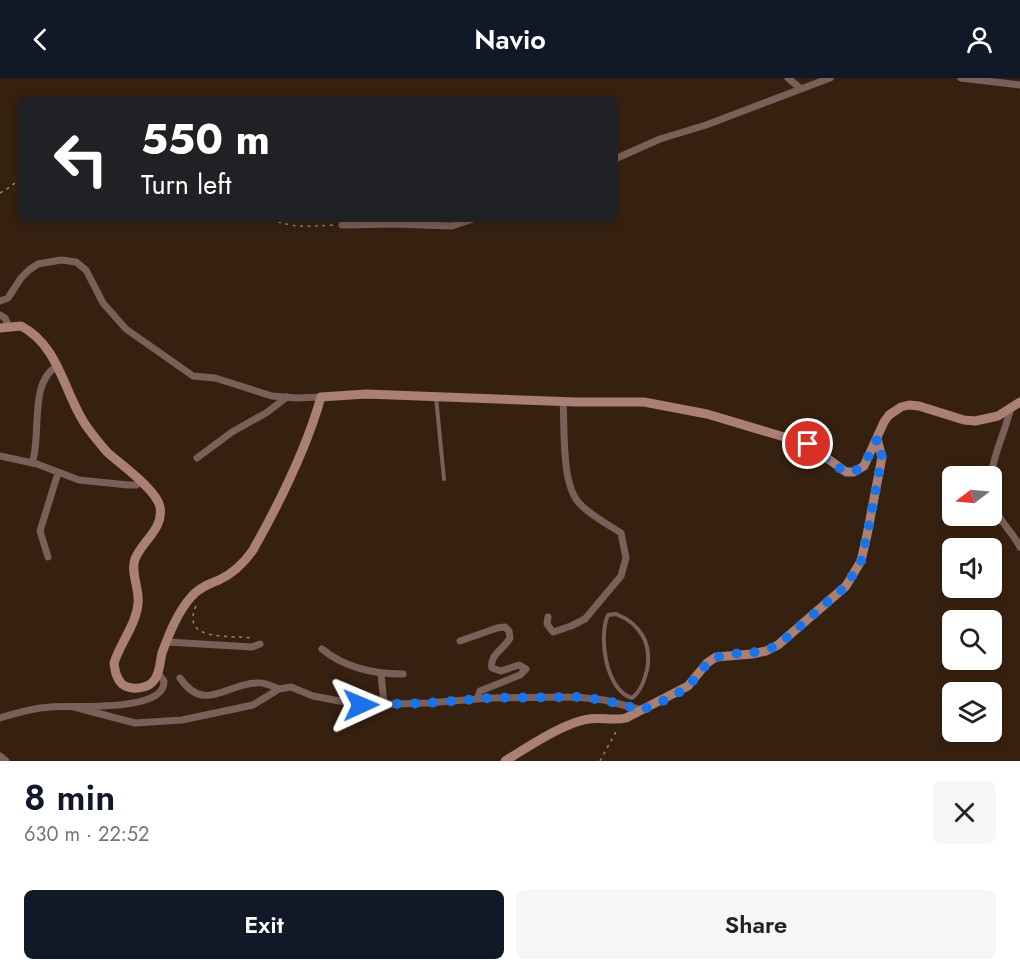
<!DOCTYPE html>
<html lang="en">
<head>
<meta charset="utf-8">
<style>
  :root { --surface:#fff; --page:#f6f6f6; --text:#202124; --muted:#757577; --accent:#111827 }
  body { margin:0; font-family:Jost,sans-serif; background:var(--page); color:var(--text); height:100vh; display:flex; flex-direction:column; font-size:22px; white-space:nowrap }
  * { box-sizing:border-box; margin:0 }
  p { font-size:20px; color:var(--muted) }
  .icon { flex:none; width:33px; height:33px; fill:none; stroke:currentColor; stroke-width:2; stroke-linecap:round; stroke-linejoin:round }
  .map { position:relative; height:683px; overflow:hidden }
  .sheet { display:flex; flex-direction:column; background:var(--surface); flex:1 }
  .sheet>* { flex:none }
  .hud { position:absolute; left:18px; top:18px; width:600px; height:126px; border-radius:9px; box-shadow:0 3px 9px #0003; background:#202124; color:#fff; overflow:hidden }
  .needle { width:39px; rotate:254deg }
  .buttons { position:absolute; left:942px; top:388px; display:grid; gap:12px }
  .buttons a { display:grid; place-items:center; width:60px; height:60px; border-radius:9px; background:var(--surface); box-shadow:0 3px 9px #0003; font-size:30px }
  .pin { position:absolute; display:grid; place-items:center; width:51px; height:51px; color:#fff; margin:-26px; border:3px solid #fff; border-radius:50%; box-shadow:0 2px 6px #0007 }
  .me { position:absolute; width:66px; margin:-33px; rotate:89deg; stroke-linejoin:round; filter:drop-shadow(0 0 4px #0008) }
  .turn { display:flex; align-items:center; gap:21px; height:126px; padding:0 24px; font-size:27px }
  .turn .icon { width:78px; height:78px; stroke-width:2.5 }
  .turn b { display:block; font-size:42px; line-height:51px }
  .round { display:grid; place-items:center; flex:none; width:63px; height:63px; border-radius:9px; background:var(--page) }
  .summary { display:flex; align-items:center; justify-content:space-between; height:102px; padding:0 24px }
  h1 { font-size:36px; font-weight:600; line-height:45px; color:var(--accent) }
  .button { display:flex; gap:12px; margin-top:auto; padding:12px 24px }
  .button a { flex:1; height:69px; border-radius:9px; background:var(--accent); color:#fff; font-size:24px; font-weight:600; line-height:69px; text-align:center }
  .button a+a { background:var(--page); color:var(--text) }
  header { display:flex; justify-content:space-between; align-items:center; height:78px; padding:0 24px; background:var(--accent); color:#fff; font-size:27px; font-weight:600 }
  .map>svg:first-child { display:block }
  .lines { fill:none; stroke-linecap:round; stroke-linejoin:round }
  .path { stroke:#958476; stroke-width:1.5; stroke-dasharray:3 4.5; stroke-linecap:butt }
  .lane { stroke:#7a6058; stroke-width:4 }
  .street { stroke:#7a6058; stroke-width:7 }
  .secondary { stroke:#aa8074; stroke-width:9 }
  .route { stroke:#1a73e8; stroke-width:10; stroke-dasharray:0 18 }
</style>
</head>
<body>
<header><svg class="icon" aria-label="back" viewBox="0 0 24 24"><path d="M15 5l-7 7 7 7"/></svg>Navio<svg class="icon" aria-label="person" viewBox="0 0 24 24"><circle cx="12" cy="8" r="4"/><path d="M4 21q1-7 8-7t8 7"/></svg></header>
<div class="map">
<svg width="1020" height="683" viewBox="0 0 1020 683">
  <rect width="100%" height="100%" fill="#362110"/>
  <g class="lines">
    <!-- path -->
    <path class="path" d="M 0,115 L 10,109 L 21,100
      M 271,141 C 294,151 310,148 335,147
      M 196,528 C 180,564 230,557 252,560
      M 600,683 L 618,650"/>
    <!-- lane -->
    <path class="lane" d="M 436,319 L 444,401
      M 616,536 C 641,546 652,566 647,592 C 644,603 641,613 632,620 C 606,613 598,559 608,537 Z"/>
    <!-- street -->
    <path class="street" d="M 788,0 L 801,11
      M 961,0 L 1020,7
      M 615,81 L 660,61 L 706,47 L 830,0
      M 342,147 L 395,146 L 452,148 L 473,141
      M 0,223 L 8,220 L 21,200 L 29,192 L 38,186 L 61,182 L 76,184 L 86,192 L 103,225 L 126,251 L 193,298 L 215,300 L 272,318 L 297,320 L 321,319
      M 0,237 L 5,240 L 9,249
      M 1011,329 C 1002,369 979,395 999,438 C 1005,449 1015,458 1020,469
      M 0,378 L 37,386 L 79,402 L 128,407 L 136,407 L 141,404
      M 197,380 L 232,354 L 266,335 L 287,319
      M 32,385 C 42,360 28,302 58,288
      M 48,479 L 40,453 L 58,395
      M 548,539 L 547,546 L 553,554 L 571,548 L 585,541 L 621,498 L 626,480 L 621,455 C 607,446 590,437 579,425 C 561,405 565,350 563,324
      M 460,563 L 497,550 L 505,549 L 509,553 L 510,560 C 504,571 489,577 492,590 L 501,593 L 519,587 L 526,591 L 520,597 L 480,613 L 477,621
      M 167,564 L 252,569 L 260,566
      M 322,571 C 345,590 373,596 403,596
      M 381,596 L 384,626
      M 180,600 C 204,636 227,605 257,605 C 264,604 272,608 279,611
      M 74,629 L 135,645 L 182,642 L 253,627 L 279,611 L 291,609 L 313,618 L 361,627 L 428,625 L 490,620 L 576,619 L 604,622 L 642,632
      M 0,640 C 16,635 33,630 50,629 C 71,627 166,635 164,603 L 158,595
      M 0,678 L 6,683"/>
    <!-- secondary -->
    <path class="secondary" d="M 0,250 L 21,248 C 61,268 65,322 90,353 C 95,360 101,367 107,374 C 120,386 157,412 160,429 C 164,451 142,463 135,481 C 130,495 140,511 138,526 C 136,547 120,565 114,585 C 115,593 116,600 122,606 C 131,613 149,611 155,601 C 160,594 160,583 162,575 C 169,556 178,533 192,518 C 199,510 209,506 219,502 C 234,495 244,485 253,472 C 280,424 306,372 321,319 L 366,316 L 576,324 L 644,324 L 707,336 L 808,366 L 846,394 L 854,394 L 864,388 L 884,344 L 889,337 L 901,329 L 909,327 L 919,328 L 964,342 L 975,343 L 998,338 L 1020,324
      M 505,683 C 526,670 565,644 589,641 C 601,639 614,643 626,640 L 688,608 L 707,585 L 716,579 L 752,576 L 766,573 L 778,567 L 846,508 L 861,483 L 867,457 L 882,379 L 877,361"/>
  </g>
  <g class="lines">
    <!-- route -->
    <path class="route" d="M 361,627 L 428,625 L 490,620 L 576,619 L 604,622 L 642,632 C 657,625 675,619 688,608 C 698,599 705,583 718,579 C 739,572 754,579 778,567 L 846,508 L 861,483 L 867,457 L 882,379 L 877,361 C 854,414 844,393 808,366"/>
  </g>
</svg>
<div class="buttons">
<a><svg class="needle" viewBox="-14 -14 28 28"><path d="M0-13l5 13h-10z" fill="#e53935"/><path d="M0 13l5-13h-10z" fill="#757577"/></svg></a>
<a><svg class="icon" aria-label="sound" viewBox="0 0 24 24"><path d="M4 9h4l5-4v14l-5-4H4zM17 9q2 3 0 6"/></svg></a>
<a><svg class="icon" aria-label="search" viewBox="0 0 24 24"><circle cx="10" cy="10" r="6"/><path d="M15 15l6 6"/></svg></a>
<a><svg class="icon" aria-label="layers" viewBox="0 0 24 24"><path d="M12 4l9 5-9 5-9-5zM3 14l9 5 9-5"/></svg></a>
</div>
<div class="pin" style="left:808px;top:366px;background:#d93025"><svg class="icon" aria-label="arrive" viewBox="0 0 24 24"><path d="M6 21V4h12l-3 4 3 4H6"/></svg></div>
<svg class="me" style="left:361px;top:627px" viewBox="-20 -20 40 40"><path d="M0-17L14 15 0 8-14 15z" fill="#1a73e8" stroke="#fff" stroke-width="4"/></svg>
<div class="hud">
<div class="turn"><svg class="icon" aria-label="left" viewBox="0 0 24 24"><path d="M17 20v-9H6M10 6l-5 5 5 5"/></svg><div><b>550 m</b>Turn left</div></div>
</div>
</div>
<section class="sheet">
<div class="summary"><div><h1>8 min</h1><p>630 m · 22:52</p></div><a class="round"><svg class="icon" aria-label="close" viewBox="0 0 24 24"><path d="M6 6l12 12M18 6L6 18"/></svg></a></div>
<div class="button"><a>Exit</a><a>Share</a></div>
</section>
</body>
</html>
